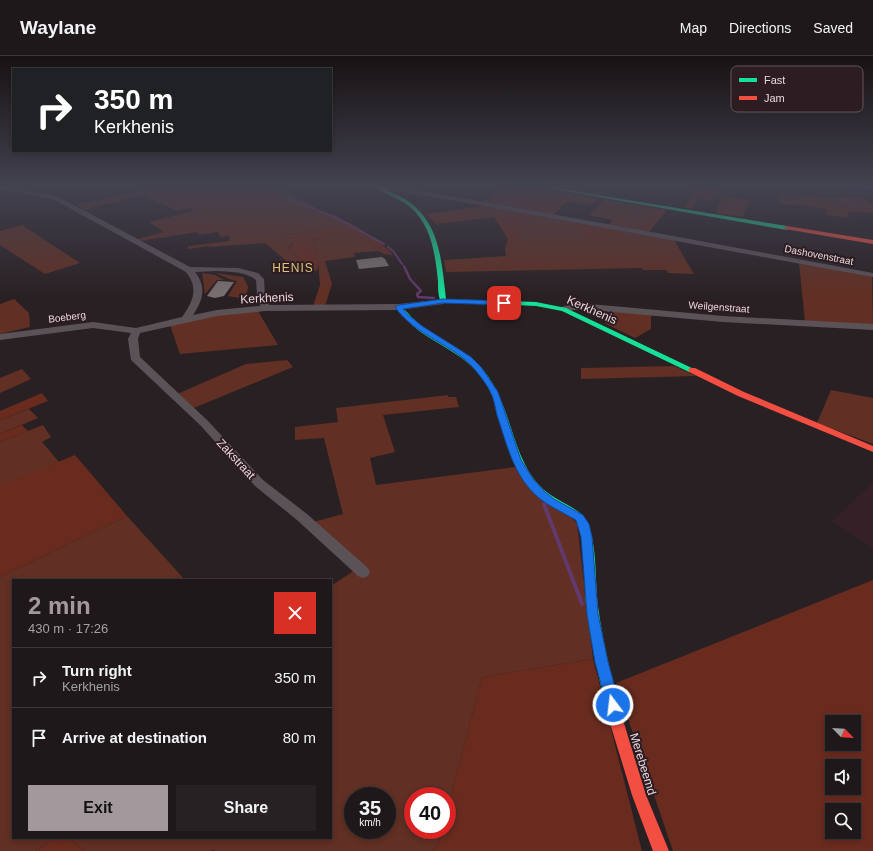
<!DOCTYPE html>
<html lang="en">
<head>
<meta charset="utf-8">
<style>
  :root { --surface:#1f181a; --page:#272123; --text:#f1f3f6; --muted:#a1a0a2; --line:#3c3739; --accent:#a3989b }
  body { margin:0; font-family:Helvetica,sans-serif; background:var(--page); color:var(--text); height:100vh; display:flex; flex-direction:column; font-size:15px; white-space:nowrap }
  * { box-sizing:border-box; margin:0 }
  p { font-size:13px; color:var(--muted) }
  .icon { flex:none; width:22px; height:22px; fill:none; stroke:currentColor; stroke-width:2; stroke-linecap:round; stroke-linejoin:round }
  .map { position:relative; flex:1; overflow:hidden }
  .drawer { position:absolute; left:12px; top:523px; width:320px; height:260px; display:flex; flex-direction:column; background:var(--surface); border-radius:0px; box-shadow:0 2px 6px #0003,0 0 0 1px var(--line) }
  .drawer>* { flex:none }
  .top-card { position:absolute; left:12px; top:12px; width:320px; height:84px; border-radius:0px; box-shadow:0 2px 6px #0003,0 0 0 1px var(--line); background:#202124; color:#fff; overflow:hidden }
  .needle { width:26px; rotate:115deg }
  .fabs { position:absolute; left:825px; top:659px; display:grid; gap:8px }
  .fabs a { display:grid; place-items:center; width:36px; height:36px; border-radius:0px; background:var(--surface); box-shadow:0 2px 6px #0003,0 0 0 1px var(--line); font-size:20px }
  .speed { position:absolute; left:344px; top:731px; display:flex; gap:8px; font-size:20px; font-weight:700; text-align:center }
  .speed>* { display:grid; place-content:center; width:52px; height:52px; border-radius:50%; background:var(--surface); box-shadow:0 2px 6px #0003,0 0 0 1px var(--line); line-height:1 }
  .speed small { font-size:10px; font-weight:400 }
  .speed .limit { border:6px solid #d22; background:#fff; color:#111 }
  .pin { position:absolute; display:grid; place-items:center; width:34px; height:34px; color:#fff; margin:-17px; border-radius:8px; box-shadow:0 2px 6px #0006 }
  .me { position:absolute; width:44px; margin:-22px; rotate:345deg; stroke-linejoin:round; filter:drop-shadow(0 0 3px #0008) }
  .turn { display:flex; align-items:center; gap:14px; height:84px; padding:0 16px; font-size:18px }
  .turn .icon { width:52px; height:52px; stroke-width:2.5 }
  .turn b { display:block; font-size:28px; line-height:34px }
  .round { display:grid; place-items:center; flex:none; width:42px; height:42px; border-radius:0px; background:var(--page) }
  .overview { display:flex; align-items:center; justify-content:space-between; height:68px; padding:0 16px }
  h1 { font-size:24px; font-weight:800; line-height:30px; color:var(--accent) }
  .action { display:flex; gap:8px; margin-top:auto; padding:8px 16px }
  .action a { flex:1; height:46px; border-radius:0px; background:var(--accent); color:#111; font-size:16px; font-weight:800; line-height:46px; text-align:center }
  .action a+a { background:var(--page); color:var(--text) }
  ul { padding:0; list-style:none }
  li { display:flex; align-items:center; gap:12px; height:60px; padding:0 16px; border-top:1px solid var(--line) }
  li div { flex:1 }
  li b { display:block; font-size:15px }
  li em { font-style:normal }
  header { display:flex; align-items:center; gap:24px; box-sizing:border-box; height:56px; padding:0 20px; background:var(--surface); border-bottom:1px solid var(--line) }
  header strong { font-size:19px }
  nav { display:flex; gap:22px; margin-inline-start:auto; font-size:14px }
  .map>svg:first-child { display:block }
  .built { fill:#362028 }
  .green { fill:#612f23; fill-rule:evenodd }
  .forest { fill:#692b1e; fill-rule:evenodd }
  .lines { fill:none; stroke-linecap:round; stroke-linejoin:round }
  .stream-far2 { stroke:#62396c; stroke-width:2 }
  .stream-far1 { stroke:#62396c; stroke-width:2.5 }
  .stream { stroke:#62396c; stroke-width:4 }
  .building { fill:#786f70 }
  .street { fill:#5b5258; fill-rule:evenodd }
  .fast { fill:#16e098; fill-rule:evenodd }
  .jam { fill:#f24e42; fill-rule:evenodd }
  .route { fill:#1a73e8; stroke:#114b97 }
  .labels { text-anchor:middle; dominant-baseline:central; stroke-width:4; stroke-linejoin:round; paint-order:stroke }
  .far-street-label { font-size:10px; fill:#e4d8db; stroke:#2d1c22 }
  .far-quarter-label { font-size:12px; letter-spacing:1px; fill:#dfc579; stroke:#2d1c22 }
  .street-label { font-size:12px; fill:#e4d8db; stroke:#2d1c22 }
  .key { fill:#2d1c22; stroke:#64545a; stroke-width:1 }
  .key-label { font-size:11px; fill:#e4d8db }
</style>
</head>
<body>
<header>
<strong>Waylane</strong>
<nav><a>Map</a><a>Directions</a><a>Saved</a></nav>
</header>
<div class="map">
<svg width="873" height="795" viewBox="0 0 873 795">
  <rect width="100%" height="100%" fill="#292023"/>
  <!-- built -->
  <path class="built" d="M 873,427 L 873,492 L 832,465 Z"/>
  <!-- green -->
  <path class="green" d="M 161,130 L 172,130 L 182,135 L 205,130 L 276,130 L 327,158 L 350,167 L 298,177 L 280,178 L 294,183 L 288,193 L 300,194 L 302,209 L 299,213 L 303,215 L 291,215 L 291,209 L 265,187 L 209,191 L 209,190 L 188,193 L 188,190 L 230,185 L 229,180 L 221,181 L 218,176 L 199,179 L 198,176 L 140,185 L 138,183 L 164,176 L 149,166 L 194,155 L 190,152 L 177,155 L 142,139 L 85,154 L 76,149 Z
    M 779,138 L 850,143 L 852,146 L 867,147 L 872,155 L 825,149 L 792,149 L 793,149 L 754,144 L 779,147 Z
    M 489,142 L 524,148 L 518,153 L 481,147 Z
    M 722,142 L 749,147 L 743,161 L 716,157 Z
    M 604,144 L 626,147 L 625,150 L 656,156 L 643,175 L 608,170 L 613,164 L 588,159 Z
    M 532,158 L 575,165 L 578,174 L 624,175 L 674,184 L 694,218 L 668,217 L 667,214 L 643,214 L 642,212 L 446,216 L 444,204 L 506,200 L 505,193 L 520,179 L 520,172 L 522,163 L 529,162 Z
    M 22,169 L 80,207 L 45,218 L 0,189 L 0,175 Z
    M 354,179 L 358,183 L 362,183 L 379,192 L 378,195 L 354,197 L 355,201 L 325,205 L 332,228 L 325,250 L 313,250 L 320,229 L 318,204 L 312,184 Z
    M 799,207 L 872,220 L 873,269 L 805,266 Z
    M 202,217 L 215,219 L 224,224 L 217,224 L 205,238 Z
    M 216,217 L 243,221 L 248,230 L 246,243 L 228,240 L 237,225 C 229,224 224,220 216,217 Z
    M 14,243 L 29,257 L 30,271 L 0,278 L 0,248 Z
    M 258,255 L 278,289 L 180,298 L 170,269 L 218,259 Z
    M 610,255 L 651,259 L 651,273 L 635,282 L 604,267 L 610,265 Z
    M 287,304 L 293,311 L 194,352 L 177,338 L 246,308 Z
    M 674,310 L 696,320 L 581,323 L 581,312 Z
    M 22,313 L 31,323 L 0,337 L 0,322 Z
    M 831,334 L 873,342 L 873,388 L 817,367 Z
    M 448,339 L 448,341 L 456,341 L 459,351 L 383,359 L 395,396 L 370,402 L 376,429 L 515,411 L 573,463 L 577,468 L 593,603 L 482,621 L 447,755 L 447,740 L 413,740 L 413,774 L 442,774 L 438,789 L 432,795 L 215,795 L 213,794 L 211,795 L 85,795 L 68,782 L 331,782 L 331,530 L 355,514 L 313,466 L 343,458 L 324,382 L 295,384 L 295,371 L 338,366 L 336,352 ZM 353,740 L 387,740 L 387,774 L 353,774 Z
    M 29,353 L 38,362 L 0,378 L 0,364 Z
    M 43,369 L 51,381 L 42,386 L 59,406 L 4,429 L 0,424 L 0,386 Z
    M 127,460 L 185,524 L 13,524 L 13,782 L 56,782 L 35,795 L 0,795 L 0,521 Z"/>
  <!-- forest -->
  <path class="forest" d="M 505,130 L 521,130 L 599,143 L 592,149 L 568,145 L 552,160 L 518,153 L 523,148 L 489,142 Z
    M 696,130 L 721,134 L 722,141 L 773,146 L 749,144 L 749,147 L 714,141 L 712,144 L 698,142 L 692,153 L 685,151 Z
    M 839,140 L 865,143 L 873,149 L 873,157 L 848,155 L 849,162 L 826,159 L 826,153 L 791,148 L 824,149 L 822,146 L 834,147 L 837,151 L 872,154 L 867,147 L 852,146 L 850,143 L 840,143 Z
    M 626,147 L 667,154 L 648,177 L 643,175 L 656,156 L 625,150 Z
    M 486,150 L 532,158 L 529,162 L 522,163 L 520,172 L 520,179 L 505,193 L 508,183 L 494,161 L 436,168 L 426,158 Z
    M 575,165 L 624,175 L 622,180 L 584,181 L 578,174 Z
    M 350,167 L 381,187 C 385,192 390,194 393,199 L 384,198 L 378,195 L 379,192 L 362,183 L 358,183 L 354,179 L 312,184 L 318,204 L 318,212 L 316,215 L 303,215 L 298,213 L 300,209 L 294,206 L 300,195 L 288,195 L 294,183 L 279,178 L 298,177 Z
    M 42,337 L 48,345 L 0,364 L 0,355 Z
    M 22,369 L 28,375 L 0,386 L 0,378 Z
    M 75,399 L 127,460 L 0,521 L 0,424 L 4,428 Z
    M 873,524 L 873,795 L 673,795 L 616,627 ZM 832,666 L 854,666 L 854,688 L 832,688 ZM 832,710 L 854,710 L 854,732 L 832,732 ZM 832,754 L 854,754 L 854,776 L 832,776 Z
    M 593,603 L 642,795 L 432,795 L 438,789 L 442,774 L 447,774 L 447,755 L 482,621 Z
    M 56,782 L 68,782 L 85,795 L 35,795 Z"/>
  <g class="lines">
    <!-- stream-far2 -->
    <path class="stream-far2" d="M 277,130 L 293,145 L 335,161 L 384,188
      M 386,130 L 392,132
      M 388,191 L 394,196 L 402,208"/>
    <!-- stream-far1 -->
    <path class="stream-far1" d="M 404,210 L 410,223 L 421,235 L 417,238 L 418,241 L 434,242"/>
    <!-- stream -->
    <path class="stream" d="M 544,448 L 582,548"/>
  </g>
  <!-- building -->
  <path class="building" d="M 382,201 L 385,203 L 389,210 L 359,213 L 356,204 Z
    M 218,225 L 234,226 L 224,240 L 215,242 L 207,240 Z"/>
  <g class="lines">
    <!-- street -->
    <path class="street" d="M 0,130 L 57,140 L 190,211 L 238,212 L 258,217 L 264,223 L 265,239 L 269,249 L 399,248 L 446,243 L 447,245 L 443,248 L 399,254 L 265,255 L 217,260 L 140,277 L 138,283 L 140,301 L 208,365 L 263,424 L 307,458 L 368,512 L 370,516 L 368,520 L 363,522 L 358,520 L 297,464 L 255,430 L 200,369 L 131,304 L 128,283 L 131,277 L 93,272 L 0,284 L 0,278 L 93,266 L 136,272 L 182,261 C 193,246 199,232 186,216 L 53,143 L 0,133 ZM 216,215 C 229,216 245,215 256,224 L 257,239 L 260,250 L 217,254 L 193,259 C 203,244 207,231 195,216 Z
      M 848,130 L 873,130 L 873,134 L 851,132 Z
      M 384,131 L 404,132 C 561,159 717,188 873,217 L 873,221 C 717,193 561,163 404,136 L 382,134 L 381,133 Z
      M 573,248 L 590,248 L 723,260 L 873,268 L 873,274 L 723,266 L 590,254 L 573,254 L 564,256 L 560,253 L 561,251 Z"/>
    <!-- fast -->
    <path class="fast" d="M 373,130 C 380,129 388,134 395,138 C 440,158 441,201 446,243 L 536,246 L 566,252 L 696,314 L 692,316 L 689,316 L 562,255 L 536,250 L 441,246 C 438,240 438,232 438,225 C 435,198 432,170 410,151 C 399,142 384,138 373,130 Z
      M 535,130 L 543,130 L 787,170 L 790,172 L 787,174 Z
      M 399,249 L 401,250 C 408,257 415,265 423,271 C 443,285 468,295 484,315 C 512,349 511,399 539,429 C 550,441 566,447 579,456 C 586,462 589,469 591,477 C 597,501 595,526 598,550 C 603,589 613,626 623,664 L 621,668 L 616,670 L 611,668 L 609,664 C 600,626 590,587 586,548 C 584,523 588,494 579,470 C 574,455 543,447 532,433 C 505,402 506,357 483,323 C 467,300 440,290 418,274 C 410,268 403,260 397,252 L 396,251 Z"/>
    <!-- jam -->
    <path class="jam" d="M 787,170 L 873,184 L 873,188 L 785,173 L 784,172 Z
      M 689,312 L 695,312 L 744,336 L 873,390 L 873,396 L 738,340 L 689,316 Z
      M 616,658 L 621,660 L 623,664 L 646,739 L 669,795 L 653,795 L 632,739 L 609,664 L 611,660 Z"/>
  </g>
  <!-- sky -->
  <linearGradient id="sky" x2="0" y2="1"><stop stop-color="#171213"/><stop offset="0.54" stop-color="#434250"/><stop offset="1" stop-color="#434250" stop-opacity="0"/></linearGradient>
  <rect width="873" height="241" fill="url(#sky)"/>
  <!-- route -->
  <path class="route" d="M 443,243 L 504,245 L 508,247 L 504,249 L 443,247 L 403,253 L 407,258 L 422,270 L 471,301 L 481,311 L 498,336 L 521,404 L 533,423 L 545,436 L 554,443 L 583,459 L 589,468 L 592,481 L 598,558 L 608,606 L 620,649 L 618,653 L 613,655 L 608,653 L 595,606 L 587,558 L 581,481 L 576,464 C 564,457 550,451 539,442 C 514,421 507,389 497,359 C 495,351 494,342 490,335 C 487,329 481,321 476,315 C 456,289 416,281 395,251 L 399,249 Z"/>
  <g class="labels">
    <!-- far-street labels -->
    <g class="far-street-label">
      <text transform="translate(819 199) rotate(11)">Dashovenstraat</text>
      <text transform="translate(719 251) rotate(4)">Weilgenstraat</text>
      <text transform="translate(67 261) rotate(-7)">Boeberg</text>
    </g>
    <!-- far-quarter labels -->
    <g class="far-quarter-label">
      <text x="293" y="212">HENIS</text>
    </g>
    <!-- street labels -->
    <g class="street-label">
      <text transform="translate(267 242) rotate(-3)">Kerkhenis</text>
      <text transform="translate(592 254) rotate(24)">Kerkhenis</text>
      <text transform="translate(236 403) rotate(47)">Zakstraat</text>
      <text transform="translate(643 708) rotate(73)">Merebeemd</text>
    </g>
  </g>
  <!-- legend -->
  <rect x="731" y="10" width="132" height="46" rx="6" class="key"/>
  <rect x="739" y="22" width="18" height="4" fill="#16e098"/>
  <rect x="739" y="40" width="18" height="4" fill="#f24e42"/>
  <g class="key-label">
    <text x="764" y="28">Fast</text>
    <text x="764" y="46">Jam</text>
  </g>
</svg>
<div class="fabs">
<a><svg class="needle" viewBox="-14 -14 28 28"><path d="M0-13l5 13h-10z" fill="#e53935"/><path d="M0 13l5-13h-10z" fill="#a1a0a2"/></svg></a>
<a><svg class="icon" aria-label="sound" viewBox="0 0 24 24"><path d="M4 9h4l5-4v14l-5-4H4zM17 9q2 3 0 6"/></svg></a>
<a><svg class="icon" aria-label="search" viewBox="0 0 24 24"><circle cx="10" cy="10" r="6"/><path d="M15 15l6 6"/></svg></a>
</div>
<div class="speed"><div>35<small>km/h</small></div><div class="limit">40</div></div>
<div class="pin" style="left:504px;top:247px;background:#d93025"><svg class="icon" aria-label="arrive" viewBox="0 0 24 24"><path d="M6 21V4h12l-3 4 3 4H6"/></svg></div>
<svg class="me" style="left:613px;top:649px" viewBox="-20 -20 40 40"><circle r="17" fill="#1a73e8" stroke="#fff" stroke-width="3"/><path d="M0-11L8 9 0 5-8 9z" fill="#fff"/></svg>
<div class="top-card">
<div class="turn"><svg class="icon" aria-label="right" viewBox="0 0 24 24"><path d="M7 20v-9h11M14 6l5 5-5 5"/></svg><div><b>350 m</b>Kerkhenis</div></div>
</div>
<section class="drawer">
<div class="overview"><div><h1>2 min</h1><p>430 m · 17:26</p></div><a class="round" style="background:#d93025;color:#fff"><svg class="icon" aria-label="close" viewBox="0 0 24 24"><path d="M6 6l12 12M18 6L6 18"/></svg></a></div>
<ul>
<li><svg class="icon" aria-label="right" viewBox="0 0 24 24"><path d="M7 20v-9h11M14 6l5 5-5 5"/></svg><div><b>Turn right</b><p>Kerkhenis</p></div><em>350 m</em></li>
<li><svg class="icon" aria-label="arrive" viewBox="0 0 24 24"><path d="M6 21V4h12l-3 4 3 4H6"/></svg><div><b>Arrive at destination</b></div><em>80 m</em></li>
</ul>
<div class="action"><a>Exit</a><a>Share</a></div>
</section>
</div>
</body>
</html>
